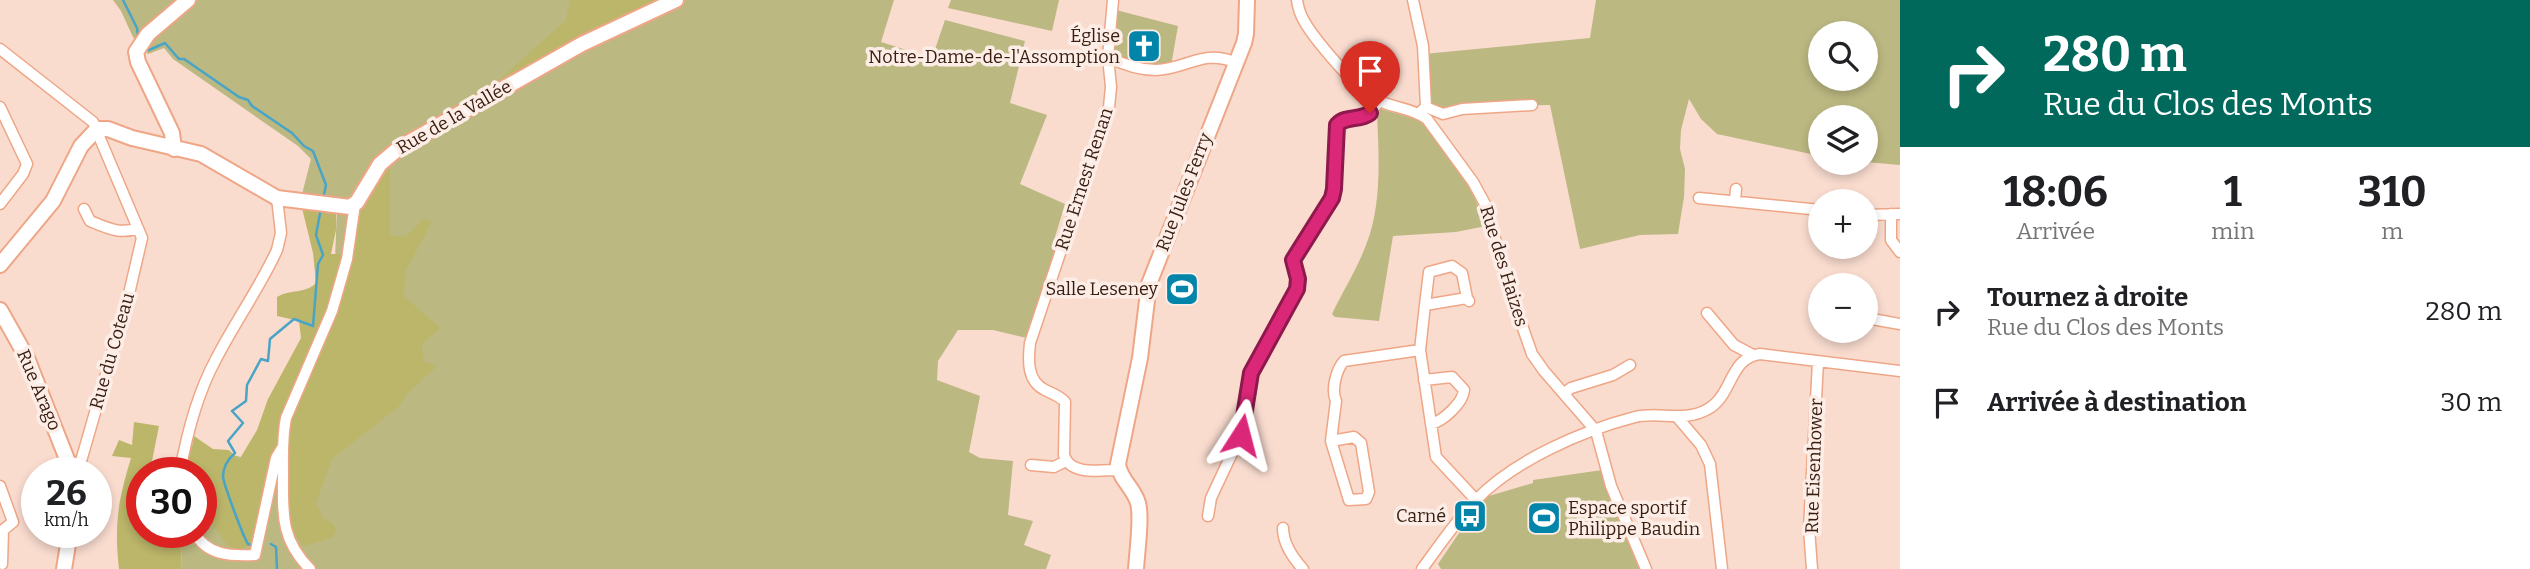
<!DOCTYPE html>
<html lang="fr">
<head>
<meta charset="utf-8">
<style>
  :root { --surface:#fff; --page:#f2f2f2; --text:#202124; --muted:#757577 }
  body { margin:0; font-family:Bitter,serif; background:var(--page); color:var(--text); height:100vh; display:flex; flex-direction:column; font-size:26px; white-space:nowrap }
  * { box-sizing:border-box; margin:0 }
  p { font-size:23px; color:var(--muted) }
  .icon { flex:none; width:38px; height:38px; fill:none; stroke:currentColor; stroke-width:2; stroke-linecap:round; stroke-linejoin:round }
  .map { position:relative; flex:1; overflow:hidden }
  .drawer { display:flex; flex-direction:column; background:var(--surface); width:630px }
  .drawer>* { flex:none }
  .hud { background:#00695c; color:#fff; overflow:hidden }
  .controls { position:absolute; left:1808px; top:21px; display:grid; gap:14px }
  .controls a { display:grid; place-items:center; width:70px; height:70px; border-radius:50%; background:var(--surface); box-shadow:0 4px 10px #0003; font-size:35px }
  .speed { position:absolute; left:21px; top:457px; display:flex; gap:14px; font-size:35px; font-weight:700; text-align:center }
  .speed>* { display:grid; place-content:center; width:91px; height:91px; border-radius:50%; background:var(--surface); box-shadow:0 4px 10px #0003; line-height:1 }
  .speed small { font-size:18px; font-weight:400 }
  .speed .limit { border:10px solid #d22; background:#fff; color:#111 }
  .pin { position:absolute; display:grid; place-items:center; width:60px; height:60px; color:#fff; margin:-72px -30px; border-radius:50% 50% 50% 0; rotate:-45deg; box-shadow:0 0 7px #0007 }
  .pin .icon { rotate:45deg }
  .me { position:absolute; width:77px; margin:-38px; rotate:9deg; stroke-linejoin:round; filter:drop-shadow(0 0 5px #0008) }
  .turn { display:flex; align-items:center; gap:24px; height:147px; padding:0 28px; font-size:32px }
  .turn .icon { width:91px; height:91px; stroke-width:2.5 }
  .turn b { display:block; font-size:49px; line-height:60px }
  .eta { display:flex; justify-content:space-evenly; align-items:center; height:119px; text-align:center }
  .eta b { font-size:42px; font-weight:700; line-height:49px }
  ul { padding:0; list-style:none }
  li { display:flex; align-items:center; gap:21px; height:91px; padding:0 28px }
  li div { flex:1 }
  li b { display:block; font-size:26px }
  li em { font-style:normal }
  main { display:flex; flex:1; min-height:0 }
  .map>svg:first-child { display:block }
  .green { fill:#bbb882; fill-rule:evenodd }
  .forest { fill:#bcb66a }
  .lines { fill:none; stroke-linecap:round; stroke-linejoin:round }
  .stream { stroke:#49a4c5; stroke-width:2.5 }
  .street-casing { stroke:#eea686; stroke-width:13 }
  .secondary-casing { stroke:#eea686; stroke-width:18 }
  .street { stroke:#fff; stroke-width:10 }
  .secondary { stroke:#fff; stroke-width:14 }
  .route-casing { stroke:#8e194d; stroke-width:18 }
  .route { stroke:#db2777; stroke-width:12 }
  .labels { text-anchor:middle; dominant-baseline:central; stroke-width:7; stroke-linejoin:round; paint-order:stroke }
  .poi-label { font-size:18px; fill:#371c0f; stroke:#fcede6; text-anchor:end }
  .street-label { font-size:18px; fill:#371c0f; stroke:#fcede6 }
</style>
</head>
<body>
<main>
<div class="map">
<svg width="1900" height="569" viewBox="0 0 1900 569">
  <rect width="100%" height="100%" fill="#fadccf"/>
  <!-- green -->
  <path class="green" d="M 113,0 L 894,0 L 881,42 L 932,58 L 945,20 L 1025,41 L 1010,103 L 1047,115 L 1020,184 L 1065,204 L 1055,237 L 1060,241 L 1027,338 L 993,330 L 958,330 L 938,361 L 937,380 L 980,396 L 969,452 L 980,458 L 1013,461 L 1008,515 L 1033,521 L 1024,545 L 1051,555 L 1046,569 L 181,569 L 182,543 L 191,540 L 189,532 L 201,532 L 201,472 L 177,472 L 186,445 L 264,462 L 332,343 L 337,206 L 300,202 L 311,159 L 298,146 L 173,59 L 164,48 L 148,54 L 133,37 L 121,11 Z
    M 951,0 L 1059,0 L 1052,31 L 948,8 Z
    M 1596,0 L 1900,0 L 1900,165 L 1866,162 L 1866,117 L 1820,117 L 1820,156 L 1717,134 L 1701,119 L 1689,99 L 1681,130 L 1680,149 L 1685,169 L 1684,197 L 1678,234 L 1640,235 L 1580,249 L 1550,105 L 1504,106 L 1443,114 L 1426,107 L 1424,54 L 1590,38 ZM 1820,33 L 1866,33 L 1866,79 L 1820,79 Z
    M 1116,10 L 1178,26 L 1171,66 C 1157,67 1118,68 1114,50 C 1111,39 1115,22 1116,10 Z
    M 1381,109 L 1416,119 L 1426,125 L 1473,193 L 1486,226 L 1456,232 L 1393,236 L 1379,321 L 1335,317 L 1332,314 C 1343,291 1357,269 1366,245 C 1382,205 1379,157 1377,115 Z
    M 1602,470 L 1640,569 L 1441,569 L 1438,564 L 1474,511 L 1489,496 L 1533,483 L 1533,480 Z"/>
  <!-- forest -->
  <path class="forest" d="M 570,0 L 670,0 L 460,113 L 458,106 L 497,82 L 566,20 Z
    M 390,154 L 390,235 L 405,237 L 423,219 L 432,222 L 406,270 L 404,296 L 440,328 L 422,344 L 424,361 L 437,366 L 409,392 L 398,407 L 332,459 L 316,503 L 324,519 L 334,524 L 336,531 L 332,538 L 303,546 C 288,527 287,507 284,483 L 262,493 L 259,541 L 239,550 L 228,546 L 217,530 L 201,514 L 201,472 L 187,472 L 194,436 L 213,449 L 229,450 L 239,460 L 257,430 L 268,399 L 301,338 L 299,321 L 277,316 L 277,297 C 290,289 305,294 316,283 L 313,253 L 302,208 L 336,209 L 336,230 L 331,254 L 343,254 L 352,220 L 361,212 L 365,190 Z
    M 134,422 L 159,426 L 151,466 L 177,472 L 142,472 L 142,532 L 189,532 L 192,540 L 182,543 L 181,569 L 119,569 C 114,524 118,501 131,458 L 112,456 L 119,440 L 132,445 Z"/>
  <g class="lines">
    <!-- stream -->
    <path class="stream" d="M 123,0 L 137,28 L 138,36
      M 146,47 L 149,50 L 165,43 L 179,59 L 184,59 L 239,97 L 248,100 L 252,106 L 292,133 L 304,146 L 313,151 L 326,185 L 323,199
      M 271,544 L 276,547 L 277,569
      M 252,545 L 248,544 C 243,536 224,485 223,477 C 223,468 228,459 235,453 L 228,441 L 243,423 L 232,411 L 246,401 L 247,385 L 261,359 L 268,361 L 270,339 L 294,319 L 313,326 L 318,264 L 323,255 L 316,235 L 321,208"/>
    <!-- street casing -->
    <g class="street-casing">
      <path id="street" d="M 1113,0 L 1108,57 L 1111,87 L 1109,107 L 1030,343 C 1028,361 1027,381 1045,390 C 1053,394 1060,396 1065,402 L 1064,455 C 1070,476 1101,470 1118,470
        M 1297,0 C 1298,7 1300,14 1304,21 C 1315,40 1357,90 1377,100 C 1393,108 1412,108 1427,119 L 1473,182 L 1485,204 L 1510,291 L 1532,354 L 1544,371 L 1596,431 L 1611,486 L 1646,569
        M 1413,0 L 1423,46 L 1426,107
        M 0,49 L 93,122 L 142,238 L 128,298 L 81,461 L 72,471
        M 1108,57 C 1122,64 1139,70 1156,70 C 1187,69 1202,49 1235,62
        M 0,107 L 27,164 L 23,174 L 0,204
        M 1419,113 L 1426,107 L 1443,114 L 1462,109 L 1532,105
        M 1699,198 L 1820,210
        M 1735,200 L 1736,189
        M 84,209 L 90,221 C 107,228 121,235 138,228
        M 1891,214 L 1891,240 L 1900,252
        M 1866,215 L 1900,214
        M 1469,301 L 1467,298 L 1425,305 L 1420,350 L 1436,457 L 1476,500
        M 1425,305 L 1429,272 L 1452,266 L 1462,273 L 1467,298
        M 1707,313 L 1734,345 L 1753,355
        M 1872,319 L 1900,324
        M 1424,380 L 1452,377 L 1464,390 C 1463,403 1443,421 1431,424
        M 1564,393 L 1571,388 L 1613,375 L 1630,365
        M 1678,418 L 1701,445 L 1710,464 L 1722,569
        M 1331,441 L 1354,437 L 1361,443 L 1369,492 L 1366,499 L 1349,500 L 1331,441 L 1336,401 C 1331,390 1336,370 1344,361 L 1420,350
        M 1031,465 L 1054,467 L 1066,461
        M 180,472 C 187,433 197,394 216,359 C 235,322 260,287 277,250 L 281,233 L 277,198
        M 0,486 L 13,522 L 3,530 L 2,564
        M 1208,516 L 1211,498 L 1241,434 L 1252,373 L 1297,289 L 1298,279 L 1293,259 L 1332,198 L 1337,125 L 1347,119 L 1367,115 L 1380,101
        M 1283,528 C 1283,543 1293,558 1303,569
        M 194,532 C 207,556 231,556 255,555 L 276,458 L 282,448
        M 310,569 C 280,539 283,513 283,473 C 283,455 282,437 286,418 L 332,311 L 347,259 L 355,204
        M 1422,569 C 1439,546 1455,522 1475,501 C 1513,461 1581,431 1635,417 C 1659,411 1684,423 1708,409 C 1733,395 1729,358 1760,354 L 1900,371
        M 1812,569 L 1809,528 L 1818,362"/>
    </g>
    <!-- secondary casing -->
    <g class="secondary-casing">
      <path id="secondary" d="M 174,149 L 172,133 L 138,62 L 136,52 L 148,34 L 188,0
        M 0,265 L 53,201 L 81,146 L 97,129 L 108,129 L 132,138 L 201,154 L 277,198 L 350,207 L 357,202 L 380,164 L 399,148 L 582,44 L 676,0
        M 0,310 L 27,358 L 72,472
        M 64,569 L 70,532
        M 1136,569 C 1137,553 1142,516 1138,503 C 1134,488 1120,480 1118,464 L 1140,358 L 1149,284 L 1244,43 L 1246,34 L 1247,0"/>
    </g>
    <!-- street -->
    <use href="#street" class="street"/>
    <!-- secondary -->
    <use href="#secondary" class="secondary"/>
  </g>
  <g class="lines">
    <!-- route casing -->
    <g class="route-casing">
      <path id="route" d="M 1241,435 L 1251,373 L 1297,289 L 1298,279 L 1293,260 L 1332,198 L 1334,189 L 1337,125 C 1346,115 1360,121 1370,113"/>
    </g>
    <!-- route -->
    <use href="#route" class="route"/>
  </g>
  <!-- icons -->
  <defs>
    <g id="church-square" transform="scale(1.75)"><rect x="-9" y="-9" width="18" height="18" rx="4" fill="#0285a8" stroke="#fcede6"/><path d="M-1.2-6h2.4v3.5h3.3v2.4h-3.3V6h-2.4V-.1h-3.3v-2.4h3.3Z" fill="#fff"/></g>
    <g id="stadium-square" transform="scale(1.75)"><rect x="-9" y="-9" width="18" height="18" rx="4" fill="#0285a8" stroke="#fcede6"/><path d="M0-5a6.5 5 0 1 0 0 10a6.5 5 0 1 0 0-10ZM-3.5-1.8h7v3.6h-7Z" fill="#fff"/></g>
    <g id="bus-square" transform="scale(1.75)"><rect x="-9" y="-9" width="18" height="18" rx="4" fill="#0285a8" stroke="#fcede6"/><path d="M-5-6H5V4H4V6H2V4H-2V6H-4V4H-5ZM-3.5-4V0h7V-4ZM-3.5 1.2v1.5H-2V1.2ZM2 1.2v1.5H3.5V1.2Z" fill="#fff"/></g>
  </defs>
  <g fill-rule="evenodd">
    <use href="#church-square" x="1144" y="46"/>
    <use href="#stadium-square" x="1182" y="289"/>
    <use href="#bus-square" x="1470" y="516"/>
    <use href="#stadium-square" x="1544" y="518"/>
  </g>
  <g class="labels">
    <!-- poi labels -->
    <g class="poi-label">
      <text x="1120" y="36">Église<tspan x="1120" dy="21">Notre-Dame-de-l'Assomption</tspan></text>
      <text x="1158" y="289">Salle Leseney</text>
      <text x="1568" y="508" text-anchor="start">Espace sportif<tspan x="1568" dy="21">Philippe Baudin</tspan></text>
      <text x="1446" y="516">Carné</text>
    </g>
    <!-- street labels -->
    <g class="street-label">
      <text transform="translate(454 117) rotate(-30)">Rue de la Vallée</text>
      <text transform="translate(1084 179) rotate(-72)">Rue Ernest Renan</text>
      <text transform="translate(1184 192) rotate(-69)">Rue Jules Ferry</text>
      <text transform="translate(1504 266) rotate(73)">Rue des Haizes</text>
      <text transform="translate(112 351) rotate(-74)">Rue du Coteau</text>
      <text transform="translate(39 390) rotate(67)">Rue Arago</text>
      <text transform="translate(1814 466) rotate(-88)">Rue Eisenhower</text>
    </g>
  </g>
</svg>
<div class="controls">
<a><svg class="icon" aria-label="search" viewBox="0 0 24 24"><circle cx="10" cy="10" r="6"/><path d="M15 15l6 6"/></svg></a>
<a><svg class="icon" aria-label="layers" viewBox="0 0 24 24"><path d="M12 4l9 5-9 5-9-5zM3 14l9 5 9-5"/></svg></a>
<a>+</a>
<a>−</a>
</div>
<div class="speed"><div>26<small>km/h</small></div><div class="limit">30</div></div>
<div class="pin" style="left:1370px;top:113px;background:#d93025"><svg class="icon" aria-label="arrive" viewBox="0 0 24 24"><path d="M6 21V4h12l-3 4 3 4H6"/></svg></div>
<svg class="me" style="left:1241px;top:435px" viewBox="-20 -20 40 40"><path d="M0-17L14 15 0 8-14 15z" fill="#db2777" stroke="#fff" stroke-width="4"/></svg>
</div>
<section class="drawer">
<div class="hud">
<div class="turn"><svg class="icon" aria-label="right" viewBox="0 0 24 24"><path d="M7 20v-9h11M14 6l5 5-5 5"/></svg><div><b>280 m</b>Rue du Clos des Monts</div></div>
</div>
<div class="eta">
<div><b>18:06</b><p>Arrivée</p></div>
<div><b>1</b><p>min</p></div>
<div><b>310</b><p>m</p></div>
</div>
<ul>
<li><svg class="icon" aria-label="right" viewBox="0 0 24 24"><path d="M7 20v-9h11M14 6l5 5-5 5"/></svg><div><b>Tournez à droite</b><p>Rue du Clos des Monts</p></div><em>280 m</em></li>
<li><svg class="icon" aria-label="arrive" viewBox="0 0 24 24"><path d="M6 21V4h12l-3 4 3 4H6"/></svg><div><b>Arrivée à destination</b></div><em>30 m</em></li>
</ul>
</section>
</main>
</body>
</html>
